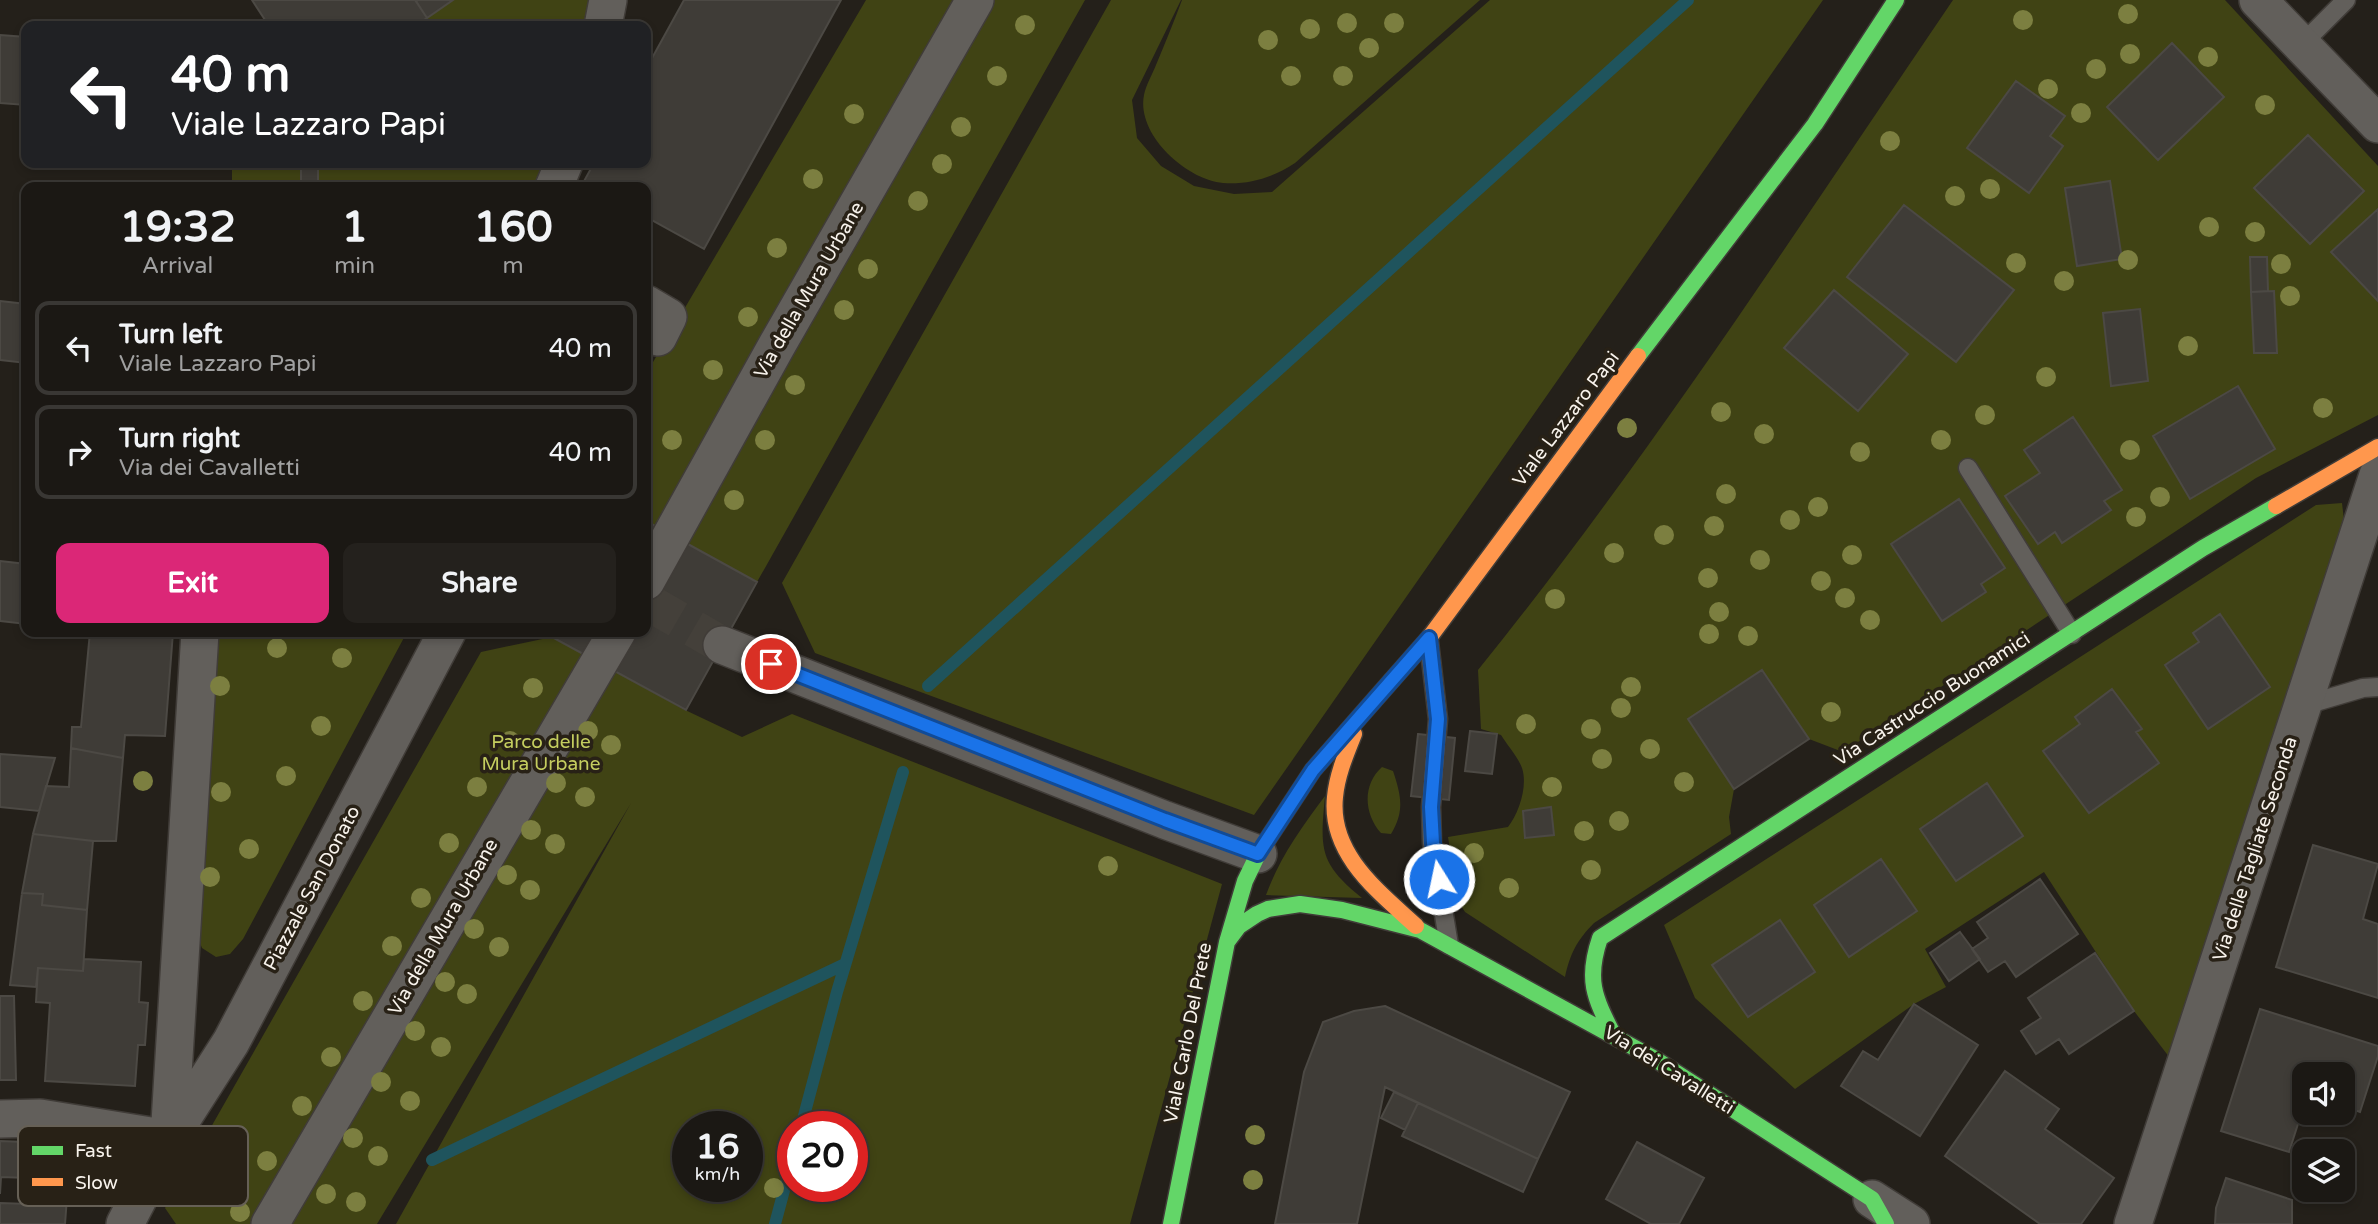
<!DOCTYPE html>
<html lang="en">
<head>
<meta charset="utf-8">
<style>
  :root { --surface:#1b1814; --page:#24211d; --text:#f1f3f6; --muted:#a0a0a0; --line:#393734; --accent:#db2777 }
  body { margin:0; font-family:"Varela Round",sans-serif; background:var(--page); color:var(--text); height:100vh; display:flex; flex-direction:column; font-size:26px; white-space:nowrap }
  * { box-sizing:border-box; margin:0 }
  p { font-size:23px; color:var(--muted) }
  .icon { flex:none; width:38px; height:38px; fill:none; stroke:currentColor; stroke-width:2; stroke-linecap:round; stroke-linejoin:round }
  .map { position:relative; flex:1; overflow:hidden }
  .panel { position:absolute; left:21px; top:182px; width:630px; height:455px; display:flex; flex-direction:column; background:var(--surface); border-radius:14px; box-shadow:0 4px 10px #0003,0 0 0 2px var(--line) }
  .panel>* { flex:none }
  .hud { position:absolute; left:21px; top:21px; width:630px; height:147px; border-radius:14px; box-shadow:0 4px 10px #0003,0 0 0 2px var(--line); background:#202124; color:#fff; overflow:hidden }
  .tools { position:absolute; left:2292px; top:1062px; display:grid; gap:14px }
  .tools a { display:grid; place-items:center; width:63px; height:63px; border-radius:14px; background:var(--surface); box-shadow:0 4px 10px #0003,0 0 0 2px var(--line); font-size:35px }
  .speed { position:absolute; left:672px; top:1111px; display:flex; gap:14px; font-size:35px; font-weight:700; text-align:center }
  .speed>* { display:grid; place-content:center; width:91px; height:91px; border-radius:50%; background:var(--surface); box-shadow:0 4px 10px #0003,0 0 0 2px var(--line); line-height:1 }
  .speed small { font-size:18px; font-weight:400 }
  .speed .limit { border:10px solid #d22; background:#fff; color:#111 }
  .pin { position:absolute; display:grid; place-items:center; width:60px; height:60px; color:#fff; margin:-30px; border:4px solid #fff; border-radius:50%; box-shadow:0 2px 7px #0007 }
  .me { position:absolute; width:77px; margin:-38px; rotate:350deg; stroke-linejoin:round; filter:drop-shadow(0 0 5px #0008) }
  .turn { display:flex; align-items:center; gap:24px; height:147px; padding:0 35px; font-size:32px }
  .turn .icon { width:91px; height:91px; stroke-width:2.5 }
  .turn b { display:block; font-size:49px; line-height:60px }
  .eta { display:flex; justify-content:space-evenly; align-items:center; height:119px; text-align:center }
  .eta b { font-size:42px; font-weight:700; line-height:49px }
  .button { display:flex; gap:14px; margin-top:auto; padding:14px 35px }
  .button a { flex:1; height:80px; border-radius:14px; background:var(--accent); color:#fff; font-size:28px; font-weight:700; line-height:80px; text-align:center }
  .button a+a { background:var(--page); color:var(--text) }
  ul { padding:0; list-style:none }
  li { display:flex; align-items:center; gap:21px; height:94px; margin:0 14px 10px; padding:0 21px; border:4px solid var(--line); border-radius:14px }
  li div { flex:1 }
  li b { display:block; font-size:26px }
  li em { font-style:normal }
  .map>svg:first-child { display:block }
  .green { fill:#404314; fill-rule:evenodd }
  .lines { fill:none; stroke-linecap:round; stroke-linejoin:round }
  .stream { stroke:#1f545d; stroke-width:12 }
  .building { fill:#3f3c37; stroke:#4c4944; stroke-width:2 }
  .street-tunnel { stroke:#44403a; stroke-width:37; stroke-dasharray:37 18; stroke-linecap:butt }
  .lane-casing { stroke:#403c38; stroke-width:21 }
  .street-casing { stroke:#403c38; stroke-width:40 }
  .fast-casing { stroke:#403c38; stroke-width:19 }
  .slow-casing { stroke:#403c38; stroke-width:19 }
  .lane { stroke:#625f5b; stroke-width:18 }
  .street { stroke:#625f5b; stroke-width:37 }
  .fast { stroke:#63d668; stroke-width:16 }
  .slow { stroke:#ff974d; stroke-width:16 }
  .tree { fill:#7c7f40 }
  .route-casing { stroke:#114b97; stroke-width:18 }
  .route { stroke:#1a73e8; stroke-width:12 }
  .labels { text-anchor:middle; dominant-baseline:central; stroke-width:7; stroke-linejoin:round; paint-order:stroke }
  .street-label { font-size:19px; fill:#f8f3ec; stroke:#282116 }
  .park-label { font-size:19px; fill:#c4cd5f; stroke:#282116 }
  .key { fill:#282116; stroke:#666056; stroke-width:2 }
  .key-label { font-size:19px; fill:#f8f3ec }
</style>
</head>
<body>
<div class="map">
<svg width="2378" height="1224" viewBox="0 0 2378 1224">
  <rect width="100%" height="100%" fill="#24201a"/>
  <!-- green -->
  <path class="green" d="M 453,0 L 589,0 L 584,26 L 413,26 Z
    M 866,0 L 1085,0 L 757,582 L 646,521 L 646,374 Z
    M 1111,0 L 1181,0 L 1132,100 L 1137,138 L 1161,166 L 1194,186 L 1234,194 L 1272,192 L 1490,0 L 1823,0 L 1254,815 L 815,653 L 782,583 Z
    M 1182,0 L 1480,0 L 1295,163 C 1274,177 1249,185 1223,183 C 1187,180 1136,135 1144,95 C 1146,85 1152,75 1156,65 C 1165,43 1174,22 1182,0 Z
    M 1953,0 L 2225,0 L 2378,166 L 2378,415 L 2256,478 L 1843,752 L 1809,739 L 1762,670 L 1688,719 L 1734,789 L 1729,817 L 1731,834 L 1594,923 C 1577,940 1570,954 1565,977 L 1465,912 L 1458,901 L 1448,837 L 1508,827 C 1519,813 1528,786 1522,768 C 1518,757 1507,745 1501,735 L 1481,729 L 1478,670 C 1650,457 1799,226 1953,0 Z
    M 232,163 L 301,163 L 301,187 L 232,187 Z
    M 318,163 L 543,163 L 533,187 L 318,187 Z
    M 2342,503 L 2345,529 L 2173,1062 L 2134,1011 L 2044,872 L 1925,949 L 1946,987 L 1914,1004 L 1795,1089 L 1695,998 L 1664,925 L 2316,505 Z
    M 218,632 L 407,632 L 243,939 L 230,954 L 216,957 L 202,948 L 196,933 Z
    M 552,637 L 683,709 L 742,737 L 792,714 L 1222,884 L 1130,1224 L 396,1224 L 631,803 L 377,1224 L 176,1224 L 165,1208 L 481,652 ZM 688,1127 L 747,1127 L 747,1186 L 688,1186 ZM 793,1127 L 852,1127 L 852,1186 L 793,1186 Z
    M 1382,767 L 1393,771 C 1401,795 1405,811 1391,834 L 1381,833 C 1364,814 1362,785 1382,767 Z
    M 1325,796 C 1320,850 1319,863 1362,898 L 1266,895 C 1280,857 1301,828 1325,796 Z"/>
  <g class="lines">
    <!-- stream -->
    <path class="stream" d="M 928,686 L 1688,0
      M 801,1127 L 837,992 L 903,772
      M 432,1160 L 845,964
      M 775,1224 L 793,1157"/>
  </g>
  <!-- building -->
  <path class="building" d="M 252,0 L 415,0 L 427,18 L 413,26 L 269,26 Z
    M 418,0 L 453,0 L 427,18 L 416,1 Z
    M 684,0 L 841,0 L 704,249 L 646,217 L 646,187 L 590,187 L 583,183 L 594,163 L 646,163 L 646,69 Z
    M 0,35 L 26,37 L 26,105 L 0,103 Z
    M 2172,43 L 2224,97 L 2158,160 L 2107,107 Z
    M 2016,81 L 2065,116 L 2050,136 L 2063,146 L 2029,193 L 1967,148 Z
    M 2308,135 L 2364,191 L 2310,244 L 2254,188 Z
    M 301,163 L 318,163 L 318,187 L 301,187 Z
    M 2110,181 L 2122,259 L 2077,266 L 2065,188 Z
    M 1904,205 L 2014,290 L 1956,362 L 1847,277 Z
    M 2378,209 L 2378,301 L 2331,252 Z
    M 2250,257 L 2267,257 L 2268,291 L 2251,292 Z
    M 1834,290 L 1908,354 L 1858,411 L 1784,348 Z
    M 2274,291 L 2277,353 L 2254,353 L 2251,292 Z
    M 0,301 L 26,304 L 26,363 L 0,360 Z
    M 2140,309 L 2148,381 L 2111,386 L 2103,313 Z
    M 2238,386 L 2275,449 L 2190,499 L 2153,436 Z
    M 2073,417 L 2122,490 L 2104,501 L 2111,510 L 2062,543 L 2055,532 L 2038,544 L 2005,496 L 2040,473 L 2024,450 Z
    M 1959,499 L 2005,568 L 1981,584 L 1986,592 L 1942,621 L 1891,544 Z
    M 646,521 L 757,582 L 686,710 L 552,637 L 555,632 L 646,632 Z
    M 0,561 L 26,564 L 26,624 L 0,621 Z
    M 2220,614 L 2270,687 L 2208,729 L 2165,665 L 2199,642 L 2193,633 Z
    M 90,632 L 173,632 L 165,736 L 125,735 L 123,758 L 71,748 L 72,727 L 81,727 Z
    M 1762,670 L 1809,739 L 1734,789 L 1688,719 Z
    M 2112,689 L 2142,729 L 2136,732 L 2159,763 L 2089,813 L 2043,751 L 2080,724 L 2075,717 Z
    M 1470,731 L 1497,734 L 1492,774 L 1465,771 Z
    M 1418,734 L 1455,738 L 1449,800 L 1411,796 Z
    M 71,748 L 123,758 L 116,841 L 93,841 L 33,834 L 46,786 L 69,787 Z
    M 0,754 L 55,758 L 39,811 L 0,807 Z
    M 1987,783 L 2023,836 L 1956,881 L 1920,829 Z
    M 1551,807 L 1554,835 L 1525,838 L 1523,811 Z
    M 33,834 L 93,841 L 87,910 L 42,905 L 43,894 L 22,893 Z
    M 2313,845 L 2378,864 L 2363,919 L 2378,924 L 2378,998 L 2276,967 Z
    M 1881,859 L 1917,911 L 1849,957 L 1814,905 Z
    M 2040,879 L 2078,934 L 2016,977 L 2005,961 L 1988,972 L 1972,949 L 1988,938 L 1977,922 Z
    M 22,893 L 43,894 L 42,905 L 87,910 L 83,971 L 38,968 L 36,987 L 10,985 Z
    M 1780,920 L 1815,972 L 1748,1017 L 1712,965 Z
    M 1960,932 L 1980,959 L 1949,981 L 1930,953 Z
    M 2095,953 L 2134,1011 L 2069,1054 L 2059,1039 L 2036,1054 L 2021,1031 L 2041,1018 L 2028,998 Z
    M 84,959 L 141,962 L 139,1002 L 148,1003 L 145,1045 L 138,1045 L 135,1086 L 45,1081 L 50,1003 L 36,1002 L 38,968 L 83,971 Z
    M 0,996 L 14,996 L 16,1080 L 0,1080 Z
    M 1914,1004 L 1978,1045 L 1920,1136 L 1841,1086 L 1863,1051 L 1878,1060 Z
    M 1385,1006 L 1570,1092 L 1538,1159 L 1385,1087 L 1357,1224 L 1275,1224 L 1304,1072 L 1323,1022 L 1354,1011 Z
    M 2260,1009 L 2378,1046 L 2378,1056 L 2360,1112 L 2343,1106 L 2343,1074 L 2305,1074 L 2305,1102 L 2289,1152 L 2221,1131 Z
    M 2005,1071 L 2059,1109 L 2045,1129 L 2114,1178 L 2081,1224 L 2040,1224 L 1945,1156 Z
    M 1394,1092 L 1418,1103 L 1405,1130 L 1381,1118 Z
    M 1418,1103 L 1538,1159 L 1523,1192 L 1402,1136 Z
    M 0,1141 L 71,1144 L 65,1224 L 0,1224 L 0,1203 L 28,1204 L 29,1178 L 1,1177 L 0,1194 Z
    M 1637,1142 L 1704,1178 L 1679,1224 L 1651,1224 L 1606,1199 Z
    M 2226,1178 L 2292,1200 L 2292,1224 L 2215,1224 L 2216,1208 Z"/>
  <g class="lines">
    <!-- street-tunnel -->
    <path class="street-tunnel" d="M 646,601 L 722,645"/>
    <!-- lane casing -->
    <g class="lane-casing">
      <path id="lane" d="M 2301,45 L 2346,0
        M 1968,468 L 2072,634
        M 1429,642 L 1438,719 L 1431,807 L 1432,843 L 1449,945
        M 2302,706 L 2363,688 L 2378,687"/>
    </g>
    <!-- street casing -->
    <g class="street-casing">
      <path id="street" d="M 2258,0 L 2378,124
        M 603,26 L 608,0
        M 554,187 L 564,163
        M 646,304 L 668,317 L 658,337
        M 646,581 L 777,345 L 975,0
        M 722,645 L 1165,820 L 1258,854
        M 0,1119 L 40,1118 L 169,1139 L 200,632
        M 1872,1199 L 1911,1224
        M 125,1224 L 169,1139 L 231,1042 L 447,632
        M 270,1224 L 617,632
        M 2133,1224 L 2378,475"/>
    </g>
    <!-- fast casing -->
    <g class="fast-casing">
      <path id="fast" d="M 1638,356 L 1815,124 L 1896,0
        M 1227,942 L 1239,926 L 1257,914 L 1268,909 L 1300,904 L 1342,910 L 1420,930 L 1655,1059 L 1872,1199 L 1886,1224
        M 1613,1034 C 1594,997 1586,979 1600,938 L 2203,548 L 2276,506
        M 1171,1224 L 1227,942 L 1245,881 L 1258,854 L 1313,770 L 1392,680"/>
    </g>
    <!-- slow casing -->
    <g class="slow-casing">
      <path id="slow" d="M 2276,506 L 2378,447
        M 1392,680 L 1429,638 L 1638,356
        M 1354,734 C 1346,754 1337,775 1335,797 C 1329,854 1378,891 1416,926"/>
    </g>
    <!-- lane -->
    <use href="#lane" class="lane"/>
    <!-- street -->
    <use href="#street" class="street"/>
    <!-- fast -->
    <use href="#fast" class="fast"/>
    <!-- slow -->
    <use href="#slow" class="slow"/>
  </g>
  <!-- trees -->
  <g class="tree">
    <circle cx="2128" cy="14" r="10"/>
    <circle cx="2023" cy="20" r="10"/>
    <circle cx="1347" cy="23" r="10"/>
    <circle cx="1394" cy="23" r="10"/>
    <circle cx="1025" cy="25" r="10"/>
    <circle cx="1310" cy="29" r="10"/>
    <circle cx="1268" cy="40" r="10"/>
    <circle cx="1369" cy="48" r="10"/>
    <circle cx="2130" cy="54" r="10"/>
    <circle cx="2208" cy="57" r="10"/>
    <circle cx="2096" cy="69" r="10"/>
    <circle cx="997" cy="76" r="10"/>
    <circle cx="1291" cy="76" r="10"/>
    <circle cx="1343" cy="76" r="10"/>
    <circle cx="2048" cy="89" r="10"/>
    <circle cx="2265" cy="105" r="10"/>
    <circle cx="2081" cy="113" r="10"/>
    <circle cx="854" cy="114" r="10"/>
    <circle cx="961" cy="127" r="10"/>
    <circle cx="1890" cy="141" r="10"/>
    <circle cx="942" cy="164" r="10"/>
    <circle cx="813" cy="179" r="10"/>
    <circle cx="1990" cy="189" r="10"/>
    <circle cx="1955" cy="196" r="10"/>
    <circle cx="918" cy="201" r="10"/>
    <circle cx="2209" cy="227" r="10"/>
    <circle cx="2255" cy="232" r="10"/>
    <circle cx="777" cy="248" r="10"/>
    <circle cx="2128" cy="260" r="10"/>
    <circle cx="2016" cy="263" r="10"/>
    <circle cx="2281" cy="264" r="10"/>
    <circle cx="868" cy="269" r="10"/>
    <circle cx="2064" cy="281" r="10"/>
    <circle cx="2290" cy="296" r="10"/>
    <circle cx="844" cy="310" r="10"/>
    <circle cx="748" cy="317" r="10"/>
    <circle cx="2188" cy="346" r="10"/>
    <circle cx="713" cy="370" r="10"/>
    <circle cx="2046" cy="377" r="10"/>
    <circle cx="795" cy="385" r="10"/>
    <circle cx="2323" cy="408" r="10"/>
    <circle cx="1721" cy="412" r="10"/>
    <circle cx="1985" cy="415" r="10"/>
    <circle cx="1627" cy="428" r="10"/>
    <circle cx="1764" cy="434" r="10"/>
    <circle cx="672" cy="440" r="10"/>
    <circle cx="765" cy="440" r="10"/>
    <circle cx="1941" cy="440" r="10"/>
    <circle cx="2130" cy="450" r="10"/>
    <circle cx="1860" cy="452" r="10"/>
    <circle cx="1726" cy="494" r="10"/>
    <circle cx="2160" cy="497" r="10"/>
    <circle cx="734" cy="500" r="10"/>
    <circle cx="1818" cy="507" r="10"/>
    <circle cx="2136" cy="517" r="10"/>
    <circle cx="1790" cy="520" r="10"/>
    <circle cx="1714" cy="526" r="10"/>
    <circle cx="1664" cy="535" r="10"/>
    <circle cx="1614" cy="553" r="10"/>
    <circle cx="1852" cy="555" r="10"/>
    <circle cx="1760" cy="560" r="10"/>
    <circle cx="1708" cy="578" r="10"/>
    <circle cx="1821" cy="581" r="10"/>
    <circle cx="1845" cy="598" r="10"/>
    <circle cx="1555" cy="599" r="10"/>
    <circle cx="1719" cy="612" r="10"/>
    <circle cx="1870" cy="620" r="10"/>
    <circle cx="1709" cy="634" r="10"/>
    <circle cx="1748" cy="636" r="10"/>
    <circle cx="277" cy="648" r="10"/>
    <circle cx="342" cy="658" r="10"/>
    <circle cx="220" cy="686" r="10"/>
    <circle cx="1631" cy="687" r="10"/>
    <circle cx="533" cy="688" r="10"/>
    <circle cx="1621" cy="708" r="10"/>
    <circle cx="1831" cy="712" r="10"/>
    <circle cx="1526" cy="724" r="10"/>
    <circle cx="321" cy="726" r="10"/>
    <circle cx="1591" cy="729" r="10"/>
    <circle cx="588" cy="731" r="10"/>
    <circle cx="510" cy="741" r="10"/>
    <circle cx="611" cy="745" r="10"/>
    <circle cx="1650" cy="749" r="10"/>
    <circle cx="1602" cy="759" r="10"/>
    <circle cx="286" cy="776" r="10"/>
    <circle cx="143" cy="781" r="10"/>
    <circle cx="1684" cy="782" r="10"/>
    <circle cx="556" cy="783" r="10"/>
    <circle cx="477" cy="787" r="10"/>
    <circle cx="1552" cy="787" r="10"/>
    <circle cx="221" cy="792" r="10"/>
    <circle cx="585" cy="797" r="10"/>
    <circle cx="1619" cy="821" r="10"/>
    <circle cx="531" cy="830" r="10"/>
    <circle cx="1584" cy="831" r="10"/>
    <circle cx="449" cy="843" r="10"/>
    <circle cx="555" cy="844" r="10"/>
    <circle cx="249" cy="849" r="10"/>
    <circle cx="1474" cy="853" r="10"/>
    <circle cx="1108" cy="866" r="10"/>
    <circle cx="1591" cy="870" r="10"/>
    <circle cx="507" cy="875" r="10"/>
    <circle cx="210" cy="877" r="10"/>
    <circle cx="1509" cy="888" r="10"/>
    <circle cx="530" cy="890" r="10"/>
    <circle cx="421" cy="898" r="10"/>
    <circle cx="474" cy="929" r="10"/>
    <circle cx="392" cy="946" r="10"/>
    <circle cx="499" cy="947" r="10"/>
    <circle cx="445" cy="982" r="10"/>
    <circle cx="467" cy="994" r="10"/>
    <circle cx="363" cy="1001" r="10"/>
    <circle cx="415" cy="1031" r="10"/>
    <circle cx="441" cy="1047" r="10"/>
    <circle cx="331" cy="1057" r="10"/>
    <circle cx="381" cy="1082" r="10"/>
    <circle cx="410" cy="1101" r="10"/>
    <circle cx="302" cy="1106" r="10"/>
    <circle cx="1255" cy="1135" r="10"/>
    <circle cx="353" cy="1138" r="10"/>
    <circle cx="378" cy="1156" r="10"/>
    <circle cx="267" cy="1161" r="10"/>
    <circle cx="1253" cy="1180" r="10"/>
    <circle cx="774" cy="1188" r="10"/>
    <circle cx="326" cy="1194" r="10"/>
    <circle cx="356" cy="1202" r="10"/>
    <circle cx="240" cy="1212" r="10"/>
  </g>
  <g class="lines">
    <!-- route casing -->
    <g class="route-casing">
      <path id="route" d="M 771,664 L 1165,820 L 1258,854 L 1313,770 L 1429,638 L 1438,719 L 1431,807 L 1433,843 L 1439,879"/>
    </g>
    <!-- route -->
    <use href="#route" class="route"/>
  </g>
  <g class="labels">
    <!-- street labels -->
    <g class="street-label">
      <text transform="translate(809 290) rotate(-60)">Via della Mura Urbane</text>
      <text transform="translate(1566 419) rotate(-53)">Viale Lazzaro Papi</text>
      <text transform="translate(1932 699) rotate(-33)">Via Castruccio Buonamici</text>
      <text transform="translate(2255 849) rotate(-72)">Via delle Tagliate Seconda</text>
      <text transform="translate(312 888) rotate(-62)">Piazzale San Donato</text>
      <text transform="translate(443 927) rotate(-60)">Via della Mura Urbane</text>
      <text transform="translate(1188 1033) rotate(-79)">Viale Carlo Del Prete</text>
      <text transform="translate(1669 1070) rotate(32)">Via dei Cavalletti</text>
    </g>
    <!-- park labels -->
    <g class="park-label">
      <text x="541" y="742">Parco delle<tspan x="541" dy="22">Mura Urbane</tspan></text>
    </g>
  </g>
  <!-- legend -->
  <rect x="18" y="1126" width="230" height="80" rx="10" class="key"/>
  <rect x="32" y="1146" width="31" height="9" fill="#63d668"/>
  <rect x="32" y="1178" width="31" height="8" fill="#ff974d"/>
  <g class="key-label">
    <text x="75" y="1157">Fast</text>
    <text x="75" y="1189">Slow</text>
  </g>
</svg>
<div class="tools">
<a><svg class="icon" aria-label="sound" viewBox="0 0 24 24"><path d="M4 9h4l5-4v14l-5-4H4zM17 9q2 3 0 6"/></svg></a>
<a><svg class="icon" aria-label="layers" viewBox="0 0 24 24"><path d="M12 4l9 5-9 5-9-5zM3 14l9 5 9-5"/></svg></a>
</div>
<div class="speed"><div>16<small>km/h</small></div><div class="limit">20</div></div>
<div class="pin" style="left:771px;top:664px;background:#d93025"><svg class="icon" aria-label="arrive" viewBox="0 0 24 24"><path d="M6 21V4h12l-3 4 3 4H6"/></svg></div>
<svg class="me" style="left:1439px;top:879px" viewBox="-20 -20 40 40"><circle r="17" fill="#1a73e8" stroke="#fff" stroke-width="3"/><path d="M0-11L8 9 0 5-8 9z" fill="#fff"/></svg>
<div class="hud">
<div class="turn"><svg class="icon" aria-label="left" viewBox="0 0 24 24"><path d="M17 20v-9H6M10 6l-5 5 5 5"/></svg><div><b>40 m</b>Viale Lazzaro Papi</div></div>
</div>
<section class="panel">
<div class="eta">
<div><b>19:32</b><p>Arrival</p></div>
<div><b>1</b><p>min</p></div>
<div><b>160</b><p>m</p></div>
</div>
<ul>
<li><svg class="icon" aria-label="left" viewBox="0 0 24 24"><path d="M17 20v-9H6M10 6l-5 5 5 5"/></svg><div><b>Turn left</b><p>Viale Lazzaro Papi</p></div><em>40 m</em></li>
<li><svg class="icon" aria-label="right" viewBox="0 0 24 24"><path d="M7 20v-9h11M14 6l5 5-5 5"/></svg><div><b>Turn right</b><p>Via dei Cavalletti</p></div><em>40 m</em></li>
</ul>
<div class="button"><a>Exit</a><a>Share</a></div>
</section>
</div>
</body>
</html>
